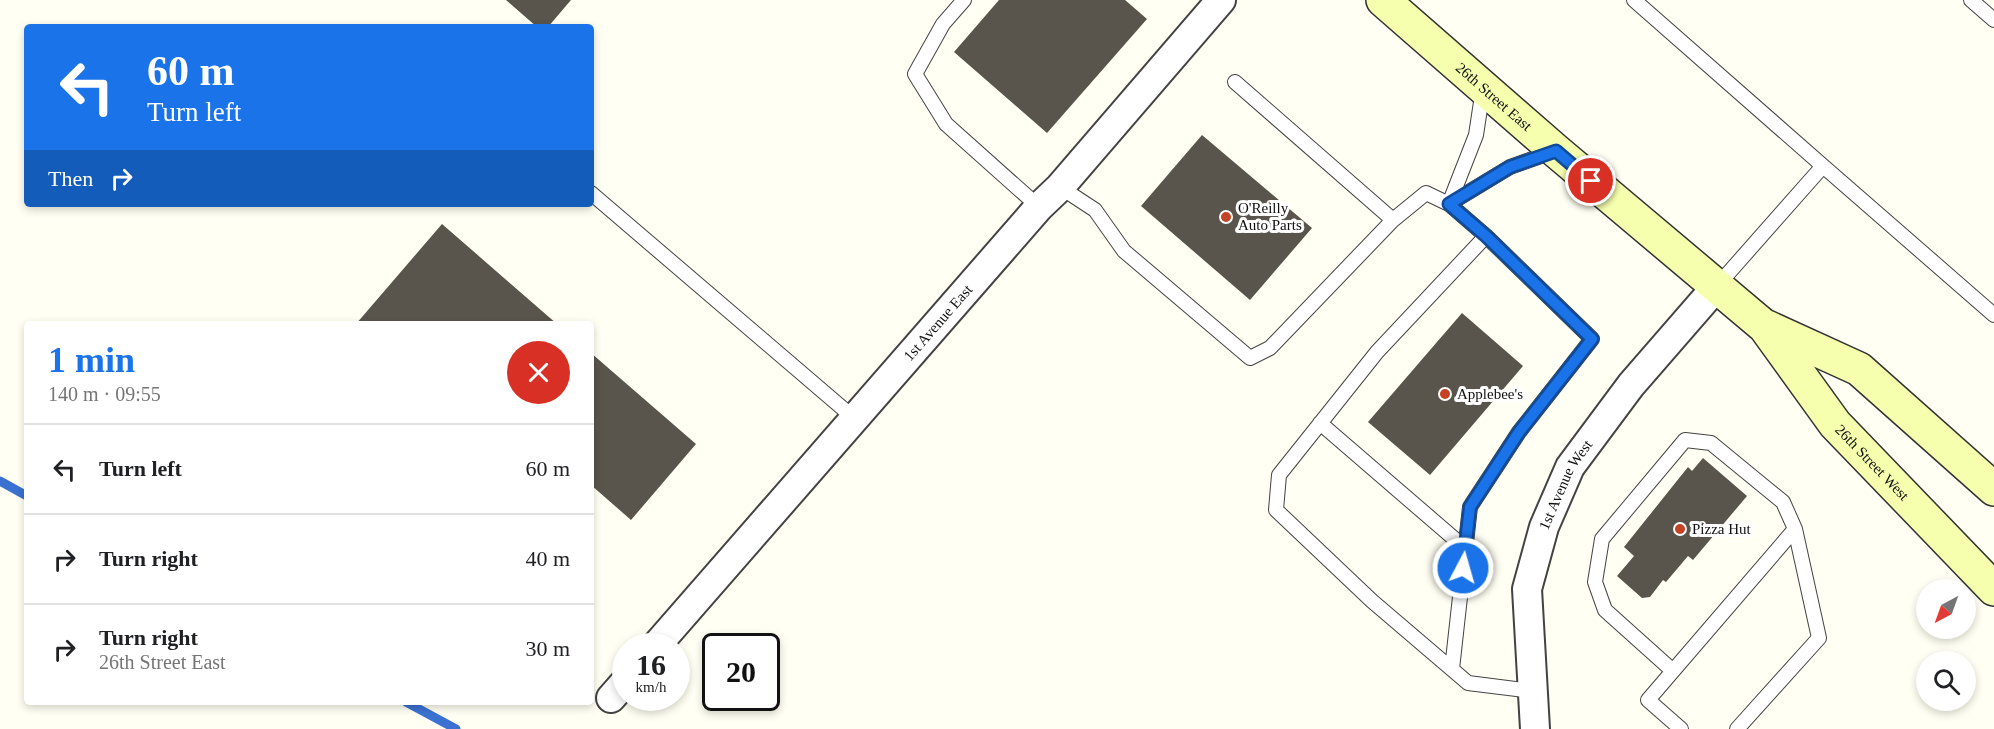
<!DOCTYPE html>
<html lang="en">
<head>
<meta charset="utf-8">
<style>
  :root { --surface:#fff; --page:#f2f2f2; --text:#202124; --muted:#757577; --line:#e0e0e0; --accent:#1a73e8 }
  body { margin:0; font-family:"Times New Roman",serif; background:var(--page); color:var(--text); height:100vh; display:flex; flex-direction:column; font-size:22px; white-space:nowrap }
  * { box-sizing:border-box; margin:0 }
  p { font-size:20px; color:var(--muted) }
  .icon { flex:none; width:33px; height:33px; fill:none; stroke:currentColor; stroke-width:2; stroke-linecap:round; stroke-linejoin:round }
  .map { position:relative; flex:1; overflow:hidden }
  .drawer { position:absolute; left:24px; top:321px; width:570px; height:384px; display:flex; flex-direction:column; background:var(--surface); border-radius:6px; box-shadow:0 3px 9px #0003 }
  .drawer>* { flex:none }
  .hud { position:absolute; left:24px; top:24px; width:570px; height:183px; border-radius:6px; box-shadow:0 3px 9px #0003; background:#1a73e8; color:#fff; overflow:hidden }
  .needle { width:39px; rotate:221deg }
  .tools { position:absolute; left:1916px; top:579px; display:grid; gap:12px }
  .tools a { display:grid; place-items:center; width:60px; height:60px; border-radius:50%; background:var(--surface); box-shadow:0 3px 9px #0003; font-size:30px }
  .speed { position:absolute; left:612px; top:633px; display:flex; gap:12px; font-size:30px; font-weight:700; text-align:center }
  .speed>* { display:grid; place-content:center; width:78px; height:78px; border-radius:50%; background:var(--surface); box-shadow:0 3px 9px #0003; line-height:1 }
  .speed small { font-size:15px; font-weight:400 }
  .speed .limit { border:3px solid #111; border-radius:9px; background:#fff; color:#111 }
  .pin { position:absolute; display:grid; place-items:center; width:51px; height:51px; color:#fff; margin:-26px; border:3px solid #fff; border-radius:50%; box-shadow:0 2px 6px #0007 }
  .me { position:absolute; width:66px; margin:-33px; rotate:6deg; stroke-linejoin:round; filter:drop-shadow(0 0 4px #0008) }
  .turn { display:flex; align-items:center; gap:21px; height:126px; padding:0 24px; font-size:27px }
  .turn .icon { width:78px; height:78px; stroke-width:2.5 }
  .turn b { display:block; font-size:42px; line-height:51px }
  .then { display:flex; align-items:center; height:57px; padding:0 24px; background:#0003; gap:12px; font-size:22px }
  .round { display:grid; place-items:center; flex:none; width:63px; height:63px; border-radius:32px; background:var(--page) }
  .summary { display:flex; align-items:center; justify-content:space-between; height:102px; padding:0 24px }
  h1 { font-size:36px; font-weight:700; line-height:45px; color:var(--accent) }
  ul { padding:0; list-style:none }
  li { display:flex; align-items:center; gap:18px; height:90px; padding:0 24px; border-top:2px solid var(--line) }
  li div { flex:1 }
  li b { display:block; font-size:22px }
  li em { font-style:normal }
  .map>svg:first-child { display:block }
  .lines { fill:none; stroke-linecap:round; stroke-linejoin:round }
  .stream { stroke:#3b72d1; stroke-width:9 }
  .building { fill:#59544c }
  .service-casing { stroke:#434343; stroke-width:16 }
  .minor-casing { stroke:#434343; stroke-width:32 }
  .secondary-casing { stroke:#323232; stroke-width:36 }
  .service { stroke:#fff; stroke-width:14 }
  .minor { stroke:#fff; stroke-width:28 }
  .secondary { stroke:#f5ffae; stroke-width:33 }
  .route-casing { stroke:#114b97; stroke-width:15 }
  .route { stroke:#1a73e8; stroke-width:10 }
  .poi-dot { fill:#c54223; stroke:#fff; stroke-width:2 }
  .labels { text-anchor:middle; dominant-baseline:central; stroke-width:6; stroke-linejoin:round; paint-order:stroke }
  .street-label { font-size:15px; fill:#101010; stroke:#fff }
  .poi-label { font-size:15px; fill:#101010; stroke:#fff; text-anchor:start }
</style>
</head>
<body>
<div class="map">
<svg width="1994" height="729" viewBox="0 0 1994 729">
  <rect width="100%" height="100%" fill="#fffff3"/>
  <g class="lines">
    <!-- stream -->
    <path class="stream" d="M 0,481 L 27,496
      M 406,702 L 456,729"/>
  </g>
  <!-- building -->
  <path class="building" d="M 506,0 L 571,0 L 548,27 L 537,27 Z
    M 999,0 L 1125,0 L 1147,19 L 1047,133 L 954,52 Z
    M 1202,135 L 1312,228 L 1250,300 L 1141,206 Z
    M 442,224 L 557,324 L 356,324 Z
    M 1462,313 L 1523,366 L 1430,475 L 1368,422 Z
    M 591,353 L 696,444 L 631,520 L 591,485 Z
    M 1703,458 L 1747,496 L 1693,560 L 1688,556 L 1666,582 L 1663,580 L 1650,597 L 1642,598 L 1617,576 L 1634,556 L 1624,547 L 1688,467 L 1692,471 Z"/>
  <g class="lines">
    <!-- service casing -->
    <g class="service-casing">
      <path id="service" d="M 964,0 L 943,24 L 915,74 L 946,124 L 1039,207
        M 1634,0 L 1823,166
        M 1971,0 L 1994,20
        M 1235,82 L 1393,220
        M 1060,187 L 1095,210 L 1124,251 L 1250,358 L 1270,348 L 1393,220 L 1426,193 L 1449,204 L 1476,135 L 1483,89
        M 591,193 L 854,418
        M 1717,286 L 1823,166 L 1994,315
        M 1320,423 L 1465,548
        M 1452,669 L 1470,507 L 1519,432 L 1592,339 L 1486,236
        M 1673,671 L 1605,610 L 1595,582 L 1602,539 L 1685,440 L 1711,443 L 1783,502 L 1795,529 L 1819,638 L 1737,729
        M 1532,691 L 1468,683 L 1372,601 L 1276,510 L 1279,475 L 1377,352 L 1486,236 L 1449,204 L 1510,167 L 1555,151
        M 1681,729 L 1648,700 L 1795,529"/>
    </g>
    <!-- minor casing -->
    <g class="minor-casing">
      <g id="minor">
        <path id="s1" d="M 656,646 L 1039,207 L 1060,187 L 1221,0"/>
        <path d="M 611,698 L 626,681"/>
        <path id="s2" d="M 1535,729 L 1527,589 L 1544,527 L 1570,467 L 1631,385 L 1717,286"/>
      </g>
    </g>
    <!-- secondary casing -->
    <g class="secondary-casing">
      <g id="secondary">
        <path id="s3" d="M 1383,0 L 1556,151 L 1765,327 L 1835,424 L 1994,589"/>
        <path d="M 1767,327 L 1859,369 L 1994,489"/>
      </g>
    </g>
    <!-- service -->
    <use href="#service" class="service"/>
    <!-- minor -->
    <use href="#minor" class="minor"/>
    <!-- secondary -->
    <use href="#secondary" class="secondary"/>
  </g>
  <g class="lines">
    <!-- route casing -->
    <g class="route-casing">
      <path id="route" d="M 1463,568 L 1470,507 L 1519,432 L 1592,339 L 1486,236 L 1449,204 L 1510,167 L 1556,151 L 1591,181"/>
    </g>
    <!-- route -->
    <use href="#route" class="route"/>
  </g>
  <!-- markers -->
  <g class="poi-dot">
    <circle cx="1226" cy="217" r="6"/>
    <circle cx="1445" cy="394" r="6"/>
    <circle cx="1680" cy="529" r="6"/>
  </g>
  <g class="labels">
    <!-- street labels -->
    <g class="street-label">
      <text stroke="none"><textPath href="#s3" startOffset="147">26th Street East</textPath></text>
      <text stroke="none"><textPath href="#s1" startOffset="429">1st Avenue East</textPath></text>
      <text stroke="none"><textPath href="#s3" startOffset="676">26th Street West</textPath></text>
      <text stroke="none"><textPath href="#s2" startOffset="252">1st Avenue West</textPath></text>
    </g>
    <!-- poi labels -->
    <g class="poi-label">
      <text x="1238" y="208">O'Reilly<tspan x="1238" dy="17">Auto Parts</tspan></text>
      <text x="1457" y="394">Applebee's</text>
      <text x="1692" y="529">Pizza Hut</text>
    </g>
  </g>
</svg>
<div class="tools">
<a><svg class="needle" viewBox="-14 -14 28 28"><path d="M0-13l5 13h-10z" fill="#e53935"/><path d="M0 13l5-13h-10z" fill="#757577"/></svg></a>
<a><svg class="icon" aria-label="search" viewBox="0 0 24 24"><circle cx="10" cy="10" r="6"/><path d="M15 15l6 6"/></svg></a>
</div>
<div class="speed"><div>16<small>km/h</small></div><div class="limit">20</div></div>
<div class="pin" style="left:1591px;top:181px;background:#d93025"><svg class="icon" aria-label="arrive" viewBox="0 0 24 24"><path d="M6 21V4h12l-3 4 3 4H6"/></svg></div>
<svg class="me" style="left:1463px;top:568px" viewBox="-20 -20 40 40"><circle r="17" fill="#1a73e8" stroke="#fff" stroke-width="3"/><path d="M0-11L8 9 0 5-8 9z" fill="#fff"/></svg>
<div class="hud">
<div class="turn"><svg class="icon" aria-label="left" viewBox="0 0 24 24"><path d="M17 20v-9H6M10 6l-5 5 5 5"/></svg><div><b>60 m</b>Turn left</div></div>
<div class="then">Then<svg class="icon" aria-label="right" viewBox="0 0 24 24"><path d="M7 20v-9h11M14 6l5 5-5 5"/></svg></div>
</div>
<section class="drawer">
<div class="summary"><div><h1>1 min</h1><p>140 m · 09:55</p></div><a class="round" style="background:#d93025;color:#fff"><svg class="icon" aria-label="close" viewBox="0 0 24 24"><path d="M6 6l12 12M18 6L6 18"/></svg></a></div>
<ul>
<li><svg class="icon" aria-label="left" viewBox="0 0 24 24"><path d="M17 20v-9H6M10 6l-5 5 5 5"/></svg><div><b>Turn left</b></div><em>60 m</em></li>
<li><svg class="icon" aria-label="right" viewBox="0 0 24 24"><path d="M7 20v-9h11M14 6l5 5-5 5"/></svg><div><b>Turn right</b></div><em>40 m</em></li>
<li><svg class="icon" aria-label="right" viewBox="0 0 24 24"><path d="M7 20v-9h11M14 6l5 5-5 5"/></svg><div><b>Turn right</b><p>26th Street East</p></div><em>30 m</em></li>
</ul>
</section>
</div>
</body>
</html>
